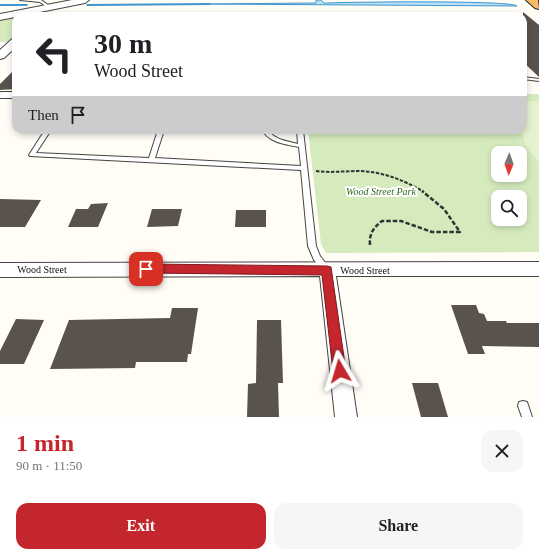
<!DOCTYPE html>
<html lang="en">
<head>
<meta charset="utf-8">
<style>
  :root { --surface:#fff; --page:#f6f6f6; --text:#202124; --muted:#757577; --accent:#c4262e }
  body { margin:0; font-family:"Times New Roman",serif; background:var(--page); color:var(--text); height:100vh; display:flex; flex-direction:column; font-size:15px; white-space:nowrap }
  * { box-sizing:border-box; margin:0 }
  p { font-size:13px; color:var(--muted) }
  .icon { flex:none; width:22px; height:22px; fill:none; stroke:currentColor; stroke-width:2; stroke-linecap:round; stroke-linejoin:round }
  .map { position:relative; height:417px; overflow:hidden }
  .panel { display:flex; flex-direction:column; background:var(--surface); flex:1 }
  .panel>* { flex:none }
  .top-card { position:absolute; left:12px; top:12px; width:515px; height:122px; border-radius:12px; box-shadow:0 2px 6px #0003; background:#fff; color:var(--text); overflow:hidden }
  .needle { width:26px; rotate:182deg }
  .controls { position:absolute; left:491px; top:146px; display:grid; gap:8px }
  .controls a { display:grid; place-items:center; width:36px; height:36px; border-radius:8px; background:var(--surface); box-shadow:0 2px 6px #0003; font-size:20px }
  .pin { position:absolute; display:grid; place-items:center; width:34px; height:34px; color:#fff; margin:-17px; border-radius:8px; box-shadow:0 2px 6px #0006 }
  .me { position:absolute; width:44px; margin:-22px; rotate:353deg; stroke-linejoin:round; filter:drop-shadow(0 0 3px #0008) }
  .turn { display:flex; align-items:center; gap:14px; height:84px; padding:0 16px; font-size:18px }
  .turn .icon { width:52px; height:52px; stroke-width:2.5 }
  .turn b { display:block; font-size:28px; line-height:34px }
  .then { display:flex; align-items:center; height:38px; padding:0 16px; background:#0003; gap:8px; font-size:15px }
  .round { display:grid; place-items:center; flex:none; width:42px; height:42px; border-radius:12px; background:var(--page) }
  .head { display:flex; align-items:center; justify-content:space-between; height:68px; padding:0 16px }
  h1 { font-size:24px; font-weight:700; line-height:30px; color:var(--accent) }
  .button { display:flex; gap:8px; margin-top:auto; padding:8px 16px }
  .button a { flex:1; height:46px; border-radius:12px; background:var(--accent); color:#fff; font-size:16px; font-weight:700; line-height:46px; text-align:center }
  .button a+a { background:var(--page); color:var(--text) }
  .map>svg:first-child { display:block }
  .green { fill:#d5ebbd; fill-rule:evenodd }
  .pitch { fill:#e6f2cf }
  .water { fill:#b9e0f7; stroke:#3f96cf }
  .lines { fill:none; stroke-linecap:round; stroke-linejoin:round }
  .stream { fill:#3f96cf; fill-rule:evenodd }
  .building { fill:#5a524d }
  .service-casing { stroke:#444; stroke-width:2 }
  .minor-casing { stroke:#444; stroke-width:2 }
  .tertiary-casing { stroke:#444; stroke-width:2 }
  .trunk-casing { stroke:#222; stroke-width:2 }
  .path-far1 { stroke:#333; stroke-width:2; stroke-dasharray:3.5 1.5; stroke-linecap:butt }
  .path { stroke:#333; stroke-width:2.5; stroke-dasharray:4.5 2; stroke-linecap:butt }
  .service { fill:#fff; fill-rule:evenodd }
  .minor { fill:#fff; fill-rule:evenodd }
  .tertiary { fill:#fff; fill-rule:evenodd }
  .trunk { fill:#f7bc64; fill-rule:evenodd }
  .route { fill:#c4262e; stroke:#7f191e }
  .labels { text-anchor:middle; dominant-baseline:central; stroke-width:4; stroke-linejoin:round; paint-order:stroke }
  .park-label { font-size:10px; font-style:italic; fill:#2f6b1f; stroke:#fff }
  .street-label { font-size:10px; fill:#111; stroke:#fff }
</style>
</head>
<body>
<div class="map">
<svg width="539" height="417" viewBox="0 0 539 417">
  <rect width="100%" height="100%" fill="#fffdf5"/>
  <!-- green -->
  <path class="green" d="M 16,16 L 16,34 L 7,42 L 0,42 L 0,19 Z
    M 523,94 L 539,94 L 539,252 L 326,253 L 321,244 L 308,130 L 523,130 ZM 498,153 L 520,153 L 520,175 L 498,175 ZM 498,197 L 520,197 L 520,219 L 498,219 Z"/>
  <!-- pitch -->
  <path class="pitch" d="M 523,101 L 539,101 L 539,163 L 525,144 L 522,130 L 523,130 Z"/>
  <!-- water -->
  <path class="water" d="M 316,0 L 321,0 L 324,3 L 327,3 C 348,2 510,0 517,6 L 203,4 L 316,3 Z"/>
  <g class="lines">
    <!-- stream -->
    <path class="stream" d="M 210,3 L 211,5 L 87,6 L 86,5 L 87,4 Z
      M 0,4 L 27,4 L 28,5 L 27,6 L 0,6 Z"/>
  </g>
  <!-- building -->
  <path class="building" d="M 523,12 L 539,25 L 539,77 L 523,62 Z
    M 16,68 L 16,89 L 0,90 L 0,84 Z
    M 0,199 L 41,200 L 25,227 L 0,227 Z
    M 108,203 L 98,227 L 68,227 L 76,209 L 88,209 L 91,204 Z
    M 152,209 L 182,209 L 178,226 L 147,227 Z
    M 236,210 L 266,210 L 266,227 L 235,227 Z
    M 451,305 L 476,305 L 479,313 L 484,314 L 487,321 L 506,321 L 507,323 L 539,323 L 539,347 L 482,346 L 485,354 L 468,354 Z
    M 172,308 L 198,308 L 191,354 L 188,354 L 187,362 L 136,362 L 135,368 L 50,369 L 69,320 L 170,318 Z
    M 16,319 L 44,320 L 24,364 L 0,364 L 0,351 Z
    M 257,320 L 281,320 L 283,383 L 278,383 L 279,417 L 247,417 L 248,384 L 256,383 Z
    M 412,383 L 438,383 L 448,417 L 421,417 Z"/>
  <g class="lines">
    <!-- service casing -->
    <g class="service-casing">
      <path id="service" d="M 20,0 L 41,0 L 51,7 L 48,8 L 40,2 Z
        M 352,15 L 426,15 L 428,16 L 350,16 Z
        M 523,77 L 539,79 L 539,81 L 523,79 Z
        M 45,130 L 51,130 L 36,153 L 149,158 L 158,130 L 164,130 L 155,158 L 301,166 L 299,147 C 285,144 270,143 262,130 L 268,130 C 274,140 288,141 298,144 L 297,130 L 303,130 L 316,246 L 320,256 L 331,270 L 330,272 L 327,273 L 324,272 L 314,260 L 308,246 L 301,170 L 30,156 L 29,155 Z
        M 523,401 L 527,402 L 532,417 L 522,417 L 518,406 L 519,402 Z"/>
    </g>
    <!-- minor casing -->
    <g class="minor-casing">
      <path id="minor" d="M 0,92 L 16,92 L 16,98 L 0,98 Z
        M 539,262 L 539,276 L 336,276 L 357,417 L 335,417 L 320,276 L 0,277 L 0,263 Z"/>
    </g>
    <!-- tertiary casing -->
    <g class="tertiary-casing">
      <path id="tertiary" d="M 72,0 L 89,0 L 85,3 L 0,20 L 0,14 Z
        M 16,38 L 16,47 L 4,58 L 0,59 L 0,50 L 12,39 Z"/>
    </g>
    <!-- trunk casing -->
    <g class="trunk-casing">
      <path id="trunk" d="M 526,0 L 538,0 L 539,9 L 535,8 Z"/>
    </g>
    <!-- path-far1 -->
    <path class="path-far1" d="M 316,171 C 330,173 345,171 360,171 C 383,172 404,180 424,192"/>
    <!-- path -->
    <path class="path" d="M 370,245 C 369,234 373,228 382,221 L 401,221 L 432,232 L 460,232 L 444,209 L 422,191"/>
    <!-- service -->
    <use href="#service" class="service"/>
    <!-- minor -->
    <use href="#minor" class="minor"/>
    <!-- tertiary -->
    <use href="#tertiary" class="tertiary"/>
    <!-- trunk -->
    <use href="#trunk" class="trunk"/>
  </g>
  <!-- route -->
  <path class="route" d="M 146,264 L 327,266 L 331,267 L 346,371 L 344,376 L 340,377 L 335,376 L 333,371 L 322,275 L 146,273 L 143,272 L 141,269 L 143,266 Z"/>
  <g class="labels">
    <!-- park labels -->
    <g class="park-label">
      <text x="381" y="191">Wood Street Park</text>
    </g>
    <!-- street labels -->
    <g class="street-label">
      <text x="42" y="269">Wood Street</text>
      <text x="365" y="270">Wood Street</text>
    </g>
  </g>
</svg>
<div class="controls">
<a><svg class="needle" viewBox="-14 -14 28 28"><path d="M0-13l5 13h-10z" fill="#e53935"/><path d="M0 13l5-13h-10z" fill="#757577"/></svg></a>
<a><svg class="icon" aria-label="search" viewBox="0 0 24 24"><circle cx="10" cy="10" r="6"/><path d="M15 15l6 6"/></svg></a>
</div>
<div class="pin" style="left:146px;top:269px;background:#d93025"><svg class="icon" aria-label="arrive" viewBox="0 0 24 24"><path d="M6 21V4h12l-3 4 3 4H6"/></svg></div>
<svg class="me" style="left:340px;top:371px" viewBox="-20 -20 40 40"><path d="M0-17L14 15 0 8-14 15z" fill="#c4262e" stroke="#fff" stroke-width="4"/></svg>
<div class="top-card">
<div class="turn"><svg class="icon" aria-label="left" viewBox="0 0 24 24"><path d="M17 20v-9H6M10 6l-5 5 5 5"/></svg><div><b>30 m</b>Wood Street</div></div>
<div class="then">Then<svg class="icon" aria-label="arrive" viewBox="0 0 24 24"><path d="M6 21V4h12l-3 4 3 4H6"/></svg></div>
</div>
</div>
<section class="panel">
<div class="head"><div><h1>1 min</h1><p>90 m · 11:50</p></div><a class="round"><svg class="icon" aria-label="close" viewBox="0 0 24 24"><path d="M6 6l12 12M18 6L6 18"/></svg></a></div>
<div class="button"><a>Exit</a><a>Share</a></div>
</section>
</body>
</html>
